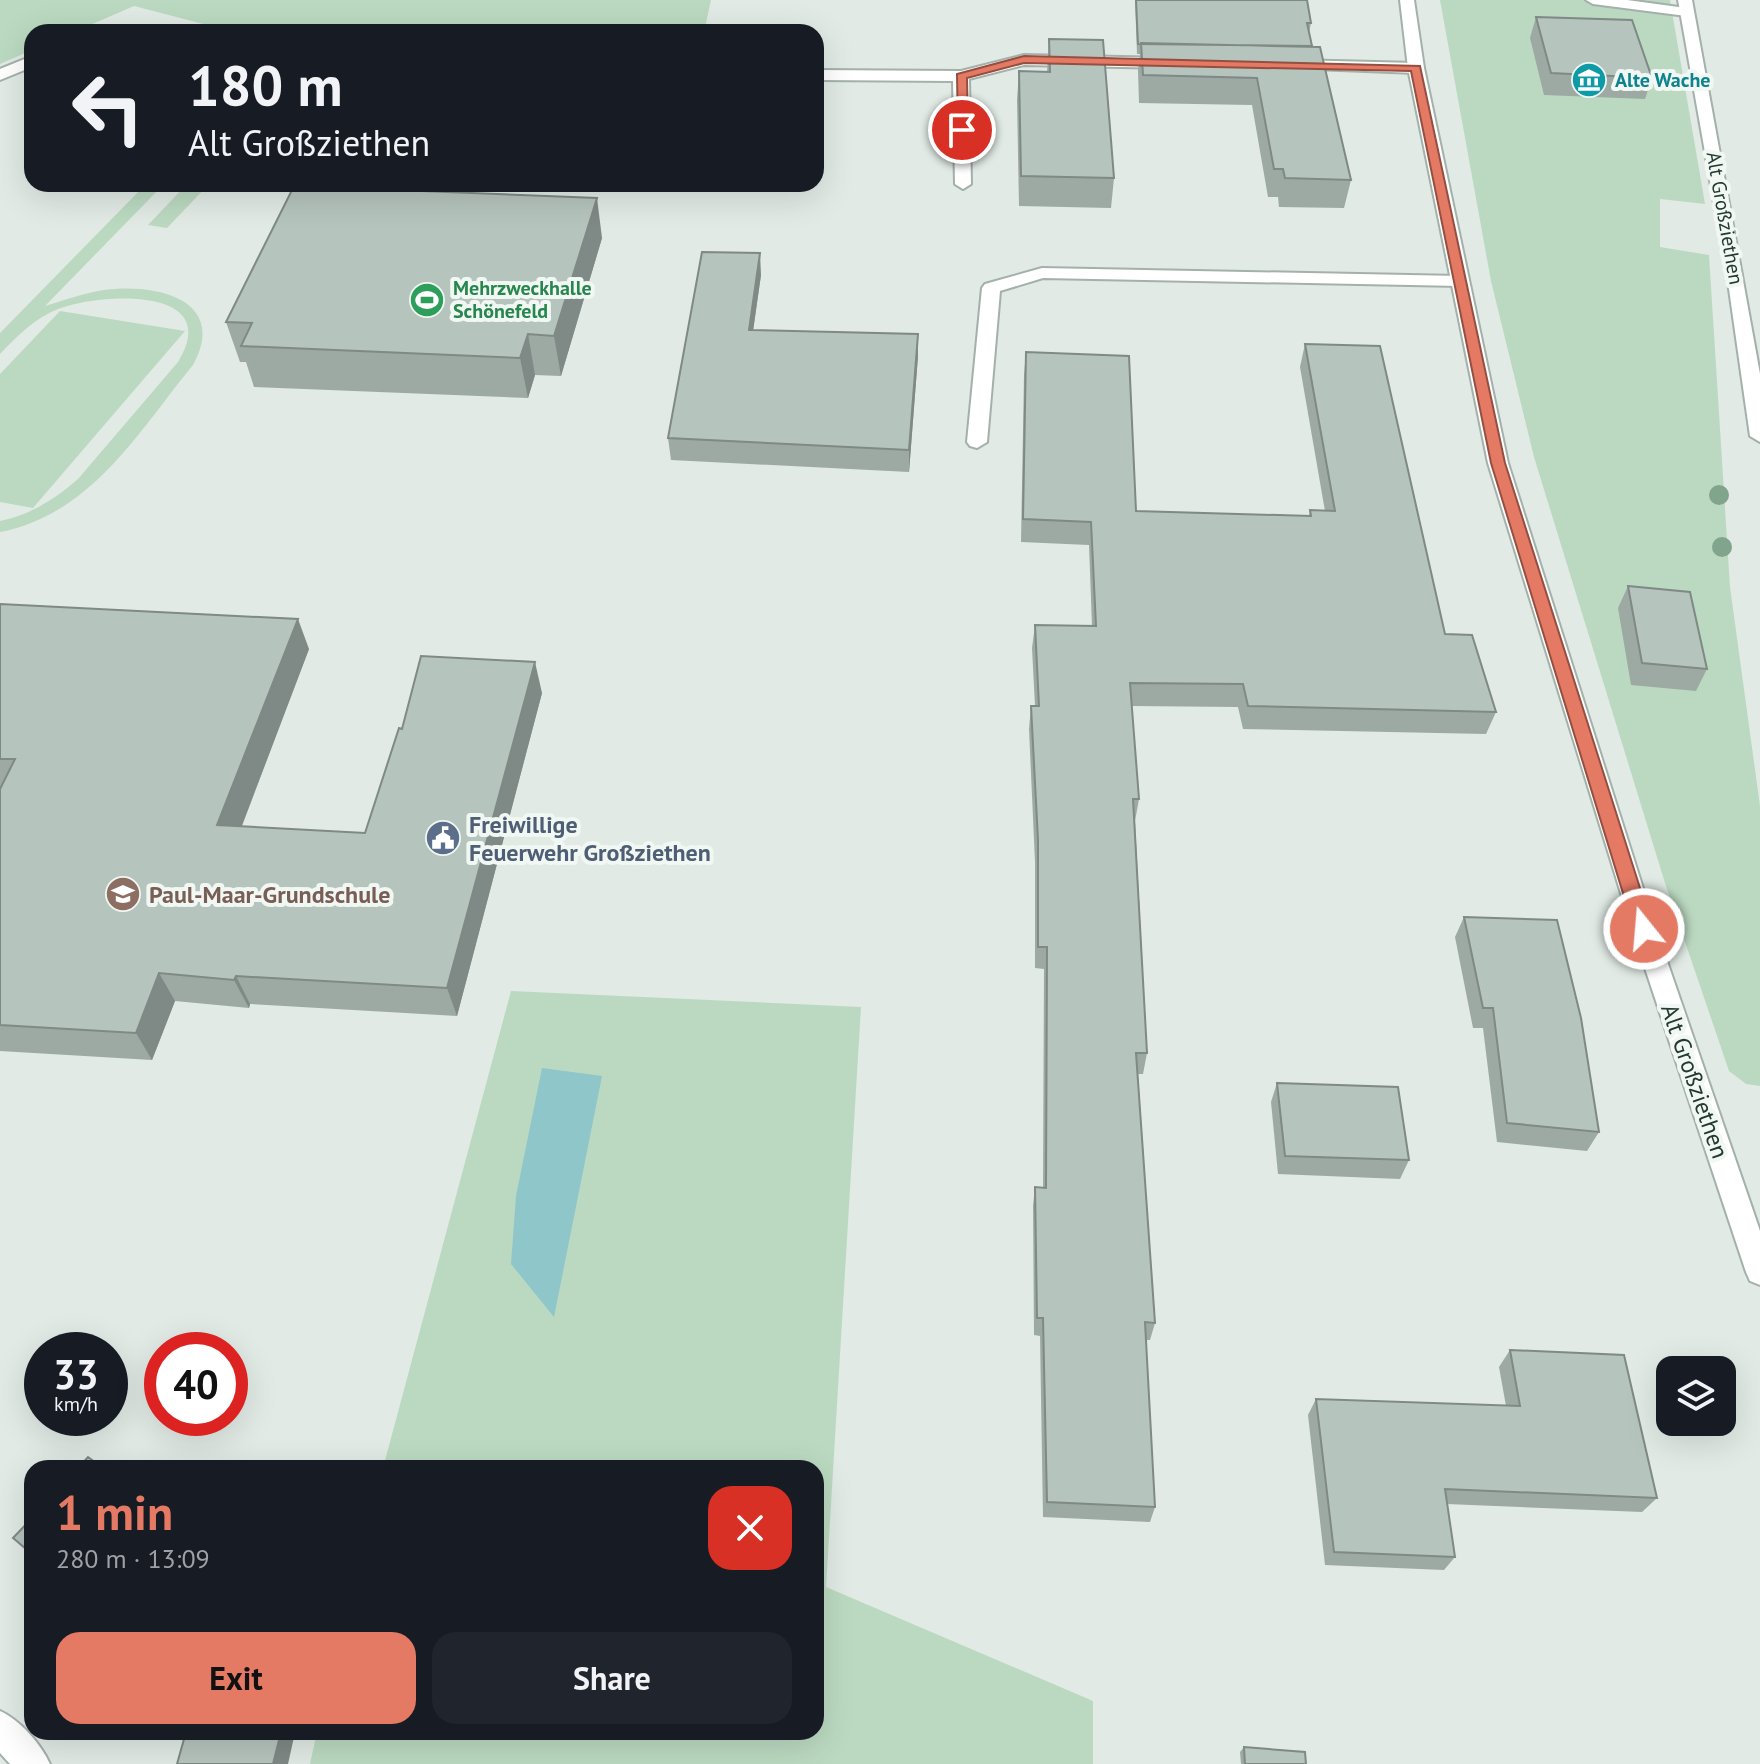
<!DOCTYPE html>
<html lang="en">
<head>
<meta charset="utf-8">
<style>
  :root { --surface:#171b24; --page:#20242c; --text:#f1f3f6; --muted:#9ea1a6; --accent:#e47964 }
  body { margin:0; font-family:"PT Sans",sans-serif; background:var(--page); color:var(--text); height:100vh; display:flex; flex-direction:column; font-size:30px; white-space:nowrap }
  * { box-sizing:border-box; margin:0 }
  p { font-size:26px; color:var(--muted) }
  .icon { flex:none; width:44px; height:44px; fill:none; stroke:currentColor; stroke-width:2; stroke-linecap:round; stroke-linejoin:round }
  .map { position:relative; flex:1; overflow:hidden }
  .panel { position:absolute; left:24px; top:1460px; width:800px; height:280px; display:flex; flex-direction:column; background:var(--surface); border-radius:24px; box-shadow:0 8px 32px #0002 }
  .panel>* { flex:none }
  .banner { position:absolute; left:24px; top:24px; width:800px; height:168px; border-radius:24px; box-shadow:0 8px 32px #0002; background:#171b24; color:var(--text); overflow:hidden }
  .buttons { position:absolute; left:1656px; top:1356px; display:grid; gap:16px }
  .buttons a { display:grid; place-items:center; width:80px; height:80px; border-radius:16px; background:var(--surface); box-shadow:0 8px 32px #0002; font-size:40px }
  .speed { position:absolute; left:24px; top:1332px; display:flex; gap:16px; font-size:40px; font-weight:700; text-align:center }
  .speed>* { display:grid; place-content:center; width:104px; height:104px; border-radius:50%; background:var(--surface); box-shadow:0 8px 32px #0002; line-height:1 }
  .speed small { font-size:20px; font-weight:400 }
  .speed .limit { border:12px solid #d22; background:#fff; color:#111 }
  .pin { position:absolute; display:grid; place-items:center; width:68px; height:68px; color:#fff; margin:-34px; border:4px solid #fff; border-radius:50%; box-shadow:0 2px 8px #0007 }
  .me { position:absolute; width:88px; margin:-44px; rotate:343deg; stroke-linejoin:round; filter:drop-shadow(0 0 6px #0008) }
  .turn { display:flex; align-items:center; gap:28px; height:168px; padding:0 32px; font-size:36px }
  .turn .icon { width:104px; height:104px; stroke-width:2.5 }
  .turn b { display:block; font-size:56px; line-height:68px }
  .round { display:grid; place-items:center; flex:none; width:84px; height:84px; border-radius:24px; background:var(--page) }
  .summary { display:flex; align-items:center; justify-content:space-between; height:136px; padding:0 32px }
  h1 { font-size:48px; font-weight:800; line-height:60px; color:var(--accent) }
  .primary-button { display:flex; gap:16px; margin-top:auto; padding:16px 32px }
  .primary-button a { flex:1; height:92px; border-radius:24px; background:var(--accent); color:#111; font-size:32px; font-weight:800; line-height:92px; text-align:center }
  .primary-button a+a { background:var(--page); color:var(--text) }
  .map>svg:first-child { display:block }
  .green { fill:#bbd9c1 }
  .water { fill:#8ec6ca }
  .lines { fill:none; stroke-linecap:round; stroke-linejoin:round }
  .service-casing { stroke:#a4b1ab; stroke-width:4 }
  .minor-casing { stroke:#a4b1ab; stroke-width:4 }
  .tertiary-casing { stroke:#a4b1ab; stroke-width:4 }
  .service { fill:#fff; fill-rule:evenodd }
  .minor { fill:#fff; fill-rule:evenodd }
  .tertiary { fill:#fff; fill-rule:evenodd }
  .tree { fill:#80a48c }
  .wall { fill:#9da9a3 }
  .shaded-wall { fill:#7f8985 }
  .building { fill:#b6c4be; stroke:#7f8985; stroke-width:2 }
  .route { fill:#e47964; stroke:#944f41; stroke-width:2 }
  .labels { text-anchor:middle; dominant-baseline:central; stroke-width:8; stroke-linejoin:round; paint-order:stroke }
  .far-culture-label { font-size:20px; font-weight:bold; fill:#0d838f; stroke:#f1f7f3; text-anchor:start }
  .far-street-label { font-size:20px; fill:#233931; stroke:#f1f7f3 }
  .far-leisure-label { font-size:20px; font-weight:bold; fill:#27864d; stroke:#f1f7f3; text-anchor:start }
  .service-label { font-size:24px; font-weight:bold; fill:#4e5e75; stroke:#f1f7f3; text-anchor:start }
  .education-label { font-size:24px; font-weight:bold; fill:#785e54; stroke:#f1f7f3; text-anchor:start }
  .street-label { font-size:24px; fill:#233931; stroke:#f1f7f3 }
</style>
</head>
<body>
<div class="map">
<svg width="1760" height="1764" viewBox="0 0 1760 1764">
  <rect width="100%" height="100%" fill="#e1eae5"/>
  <!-- green -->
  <path class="green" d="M 0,0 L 711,0 L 704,32 L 234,32 L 134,6 L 74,32 L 32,32 L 32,50 L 0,64 Z
    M 1440,0 L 1670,0 L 1705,204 L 1660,199 L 1660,247 L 1709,255 L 1730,587 L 1760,806 L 1760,1086 L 1746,1084 L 1729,1071 L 1665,883 L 1534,457 L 1491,281 Z
    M 146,184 L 164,184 L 45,306 C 65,300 84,293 104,290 C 155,283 229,299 193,365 C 138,432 92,514 0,532 L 0,521 C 30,515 55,499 78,479 L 178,362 C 225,285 99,293 58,309 C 35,318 17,336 0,354 L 0,333 Z
    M 187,184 L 209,184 L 167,228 L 148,225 Z
    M 60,311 L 185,331 L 33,508 L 0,502 L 0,374 Z
    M 511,991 L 861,1007 L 826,1587 L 1093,1701 L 1093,1764 L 310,1764 L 317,1732 L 816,1732 L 816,1468 L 383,1468 Z"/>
  <!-- water -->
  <path class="water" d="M 542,1068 L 602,1076 L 554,1317 L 511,1264 L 516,1196 Z"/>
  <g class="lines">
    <!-- service casing -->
    <g class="service-casing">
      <path id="service" d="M 1586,0 L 1627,0 L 1686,8 L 1693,12 L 1686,16 L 1593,4 Z
        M 123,28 L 168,28 L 175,32 L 116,32 Z
        M 1024,55 L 1170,58 L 1178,63 L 1170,68 L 1024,65 L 969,79 L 971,184 L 963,189 L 955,184 L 953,81 L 816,80 L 816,70 L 961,71 Z
        M 32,56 L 32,67 L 0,80 L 0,69 Z
        M 1294,60 L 1416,63 L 1424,68 L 1416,73 L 1289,68 L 1286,65 Z
        M 1042,268 L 1460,276 L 1469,281 L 1460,286 L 1043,278 L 1000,291 L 987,442 L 977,448 L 970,446 L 967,442 L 982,288 L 985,284 Z
        M 0,1711 C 20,1720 41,1744 50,1764 L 10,1764 L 0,1753 Z"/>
    </g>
    <!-- minor casing -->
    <g class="minor-casing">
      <path id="minor" d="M 1678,0 L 1692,0 L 1760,374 L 1760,442 L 1750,436 L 1728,282 Z"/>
    </g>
    <!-- tertiary casing -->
    <g class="tertiary-casing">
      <path id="tertiary" d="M 1400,0 L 1414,0 L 1424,68 L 1508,463 L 1656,929 L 1760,1231 L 1760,1285 L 1750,1281 L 1746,1272 L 1632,929 L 1488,463 L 1408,68 Z"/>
    </g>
    <!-- service -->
    <use href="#service" class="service"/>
    <!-- minor -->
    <use href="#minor" class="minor"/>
    <!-- tertiary -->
    <use href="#tertiary" class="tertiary"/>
  </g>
  <!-- trees -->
  <g class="tree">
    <circle cx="1719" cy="495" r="10"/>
    <circle cx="1722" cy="547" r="10"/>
  </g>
  <!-- wall -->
  <path class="wall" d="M 1135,0 L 1307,0 L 1311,23 L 1309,33 L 1351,180 L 1344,208 L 1279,207 L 1278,197 L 1268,197 L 1252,105 L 1139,103 L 1138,70 L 1140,54 L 1137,54 Z
    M 1536,17 L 1652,78 L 1645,99 L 1544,95 L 1530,38 Z
    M 1049,39 L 1114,178 L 1111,208 L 1019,206 L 1017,100 L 1019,71 L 1047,72 Z
    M 602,238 L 561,376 L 535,375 L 528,398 L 254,387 L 246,362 L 240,362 L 226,322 Z
    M 761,275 L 753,331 L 918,356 L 909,472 L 671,460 L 668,438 Z
    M 1305,344 L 1445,634 L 1496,712 L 1486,734 L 1243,729 L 1238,707 L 1131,706 L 1139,799 L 1135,821 L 1147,1053 L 1143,1074 L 1138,1074 L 1155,1323 L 1150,1340 L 1146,1340 L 1155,1507 L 1150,1522 L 1043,1517 L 1040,1336 L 1034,1335 L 1033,1206 L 1035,1187 L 1043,1188 L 1044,969 L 1035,968 L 1035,862 L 1029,729 L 1031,706 L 1035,706 L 1032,648 L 1035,625 L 1092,626 L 1089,545 L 1021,542 L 1024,375 L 1026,352 L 1136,511 L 1309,516 L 1310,510 L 1325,511 L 1300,367 Z
    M 1628,586 L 1707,669 L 1696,691 L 1631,685 L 1618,608 Z
    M 0,604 L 309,649 L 242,826 L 365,833 L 402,729 L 542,693 L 457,1016 L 250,1004 L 249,1008 L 175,1001 L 152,1060 L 0,1051 Z
    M 1464,917 L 1599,1132 L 1587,1151 L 1497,1142 L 1483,1028 L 1473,1028 L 1455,937 Z
    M 1277,1083 L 1409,1160 L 1400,1179 L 1278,1174 L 1271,1102 Z
    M 1510,1350 L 1657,1498 L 1642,1512 L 1447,1504 L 1455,1557 L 1444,1570 L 1325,1565 L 1308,1415 L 1316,1399 L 1506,1406 L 1499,1367 Z
    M 1244,1747 L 1306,1764 L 1241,1764 L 1240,1752 Z"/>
  <!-- shaded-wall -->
  <path class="shaded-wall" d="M 597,198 L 602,238 L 561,376 L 554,336 Z
    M 760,253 L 761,275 L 750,352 L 749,330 Z
    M 528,334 L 535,375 L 528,398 L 520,358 Z
    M 918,334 L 918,356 L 909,472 L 909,450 Z
    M 298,619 L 309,649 L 231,854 L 217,825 Z
    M 535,662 L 542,693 L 457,1016 L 447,988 Z
    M 159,973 L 175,1001 L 152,1060 L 136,1033 Z
    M 236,976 L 250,1004 L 249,1008 L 234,980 Z
    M 281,1732 L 288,1732 L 294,1737 L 288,1764 L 273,1764 Z"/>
  <!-- building -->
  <path class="building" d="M 1136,0 L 1307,0 L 1311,23 L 1307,23 L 1312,46 L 1138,44 Z
    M 1536,17 L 1632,20 L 1652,78 L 1551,73 Z
    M 1049,39 L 1103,40 L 1114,178 L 1021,176 L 1019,71 L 1050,72 Z
    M 1141,43 L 1320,47 L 1351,180 L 1285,178 L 1283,169 L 1274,169 L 1257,78 L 1143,75 Z
    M 294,186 L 597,198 L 554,336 L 528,334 L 520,358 L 241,346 L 252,323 L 226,322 Z
    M 702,252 L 760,253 L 749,330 L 918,334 L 909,450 L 668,438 Z
    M 1305,344 L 1380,346 L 1445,634 L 1472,635 L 1496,712 L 1248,706 L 1243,684 L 1130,683 L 1139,799 L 1133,799 L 1147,1053 L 1136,1053 L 1155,1323 L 1145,1322 L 1155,1507 L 1047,1502 L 1043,1318 L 1037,1318 L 1035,1187 L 1046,1188 L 1047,947 L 1038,947 L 1038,840 L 1031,706 L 1039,706 L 1035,625 L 1096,626 L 1091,522 L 1023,519 L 1026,352 L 1129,356 L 1136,511 L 1311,516 L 1310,510 L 1335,511 Z
    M 1628,586 L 1690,592 L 1707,669 L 1642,663 Z
    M 0,604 L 298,619 L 217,825 L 365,833 L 399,728 L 402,729 L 421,656 L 535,662 L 447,988 L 236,976 L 234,980 L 159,973 L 136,1033 L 0,1025 L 0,789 L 15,759 L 0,759 Z
    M 1464,917 L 1557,920 L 1581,1018 L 1599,1132 L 1507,1123 L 1493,1008 L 1483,1008 Z
    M 1277,1083 L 1398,1087 L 1409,1160 L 1285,1156 Z
    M 1510,1350 L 1624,1355 L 1657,1498 L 1445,1489 L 1455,1557 L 1334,1552 L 1316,1399 L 1520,1406 Z
    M 88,1457 L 103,1468 L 78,1468 Z
    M 32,1518 L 32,1554 L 13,1538 Z
    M 186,1732 L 281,1732 L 273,1764 L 177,1764 Z
    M 1244,1747 L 1305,1752 L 1306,1764 L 1245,1764 Z"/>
  <!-- route -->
  <path class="route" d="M 1024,56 L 1420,66 L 1505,463 L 1653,929 L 1650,934 L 1637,934 L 1634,929 L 1491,463 L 1411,71 L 1024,63 L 967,78 L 968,130 L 958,133 L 957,74 Z"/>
  <!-- icons -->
  <defs>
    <g id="museum-disc" transform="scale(1.8)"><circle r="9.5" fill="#0f9aa8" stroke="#f1f7f3"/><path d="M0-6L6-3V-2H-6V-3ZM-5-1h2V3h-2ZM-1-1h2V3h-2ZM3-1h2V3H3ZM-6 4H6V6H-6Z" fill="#fff"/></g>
    <g id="stadium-disc" transform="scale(1.8)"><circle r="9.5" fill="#2e9e5b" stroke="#f1f7f3"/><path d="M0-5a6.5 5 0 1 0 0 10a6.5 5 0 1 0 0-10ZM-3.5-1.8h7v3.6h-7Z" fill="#fff"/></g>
    <g id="civic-disc" transform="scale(1.8)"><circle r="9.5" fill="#5c6f8a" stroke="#f1f7f3"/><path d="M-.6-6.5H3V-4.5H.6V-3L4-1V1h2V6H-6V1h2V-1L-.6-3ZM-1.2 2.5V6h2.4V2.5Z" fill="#fff"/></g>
    <g id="school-disc" transform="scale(1.8)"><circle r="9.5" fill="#8d6e63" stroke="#f1f7f3"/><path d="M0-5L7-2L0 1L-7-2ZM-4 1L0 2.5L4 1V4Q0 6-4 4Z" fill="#fff"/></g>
  </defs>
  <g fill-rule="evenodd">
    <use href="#museum-disc" x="1589" y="80"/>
    <use href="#stadium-disc" x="427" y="300"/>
    <use href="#civic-disc" x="443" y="838"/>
    <use href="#school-disc" x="123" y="894"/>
  </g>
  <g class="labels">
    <!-- far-culture labels -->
    <g class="far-culture-label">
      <text x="1615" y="80">Alte Wache</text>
    </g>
    <!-- far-street labels -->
    <g class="far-street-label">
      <text transform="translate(1725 218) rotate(80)">Alt Großziethen</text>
    </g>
    <!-- far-leisure labels -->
    <g class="far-leisure-label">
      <text x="453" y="288">Mehrzweckhalle<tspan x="453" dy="23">Schönefeld</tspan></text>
    </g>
    <!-- service labels -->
    <g class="service-label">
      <text x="469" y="824">Freiwillige<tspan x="469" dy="28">Feuerwehr Großziethen</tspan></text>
    </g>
    <!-- education labels -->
    <g class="education-label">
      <text x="149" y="894">Paul-Maar-Grundschule</text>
    </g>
    <!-- street labels -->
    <g class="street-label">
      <text transform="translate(1695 1081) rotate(71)">Alt Großziethen</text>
    </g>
  </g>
</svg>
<div class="buttons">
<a><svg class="icon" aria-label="layers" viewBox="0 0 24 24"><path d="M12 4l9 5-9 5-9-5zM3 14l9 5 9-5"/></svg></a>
</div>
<div class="speed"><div>33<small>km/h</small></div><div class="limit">40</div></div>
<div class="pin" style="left:962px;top:130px;background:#d93025"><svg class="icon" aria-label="arrive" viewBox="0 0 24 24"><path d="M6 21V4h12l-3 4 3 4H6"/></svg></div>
<svg class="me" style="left:1644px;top:929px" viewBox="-20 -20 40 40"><circle r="17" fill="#e47964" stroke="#fff" stroke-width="3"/><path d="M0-11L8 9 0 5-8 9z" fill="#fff"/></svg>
<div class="banner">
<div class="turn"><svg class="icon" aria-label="left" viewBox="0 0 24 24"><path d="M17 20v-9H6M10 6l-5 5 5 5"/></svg><div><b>180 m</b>Alt Großziethen</div></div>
</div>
<section class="panel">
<div class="summary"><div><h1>1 min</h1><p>280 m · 13:09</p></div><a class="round" style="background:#d93025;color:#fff"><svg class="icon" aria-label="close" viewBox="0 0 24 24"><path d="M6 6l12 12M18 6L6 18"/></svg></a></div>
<div class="primary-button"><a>Exit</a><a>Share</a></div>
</section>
</div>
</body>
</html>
